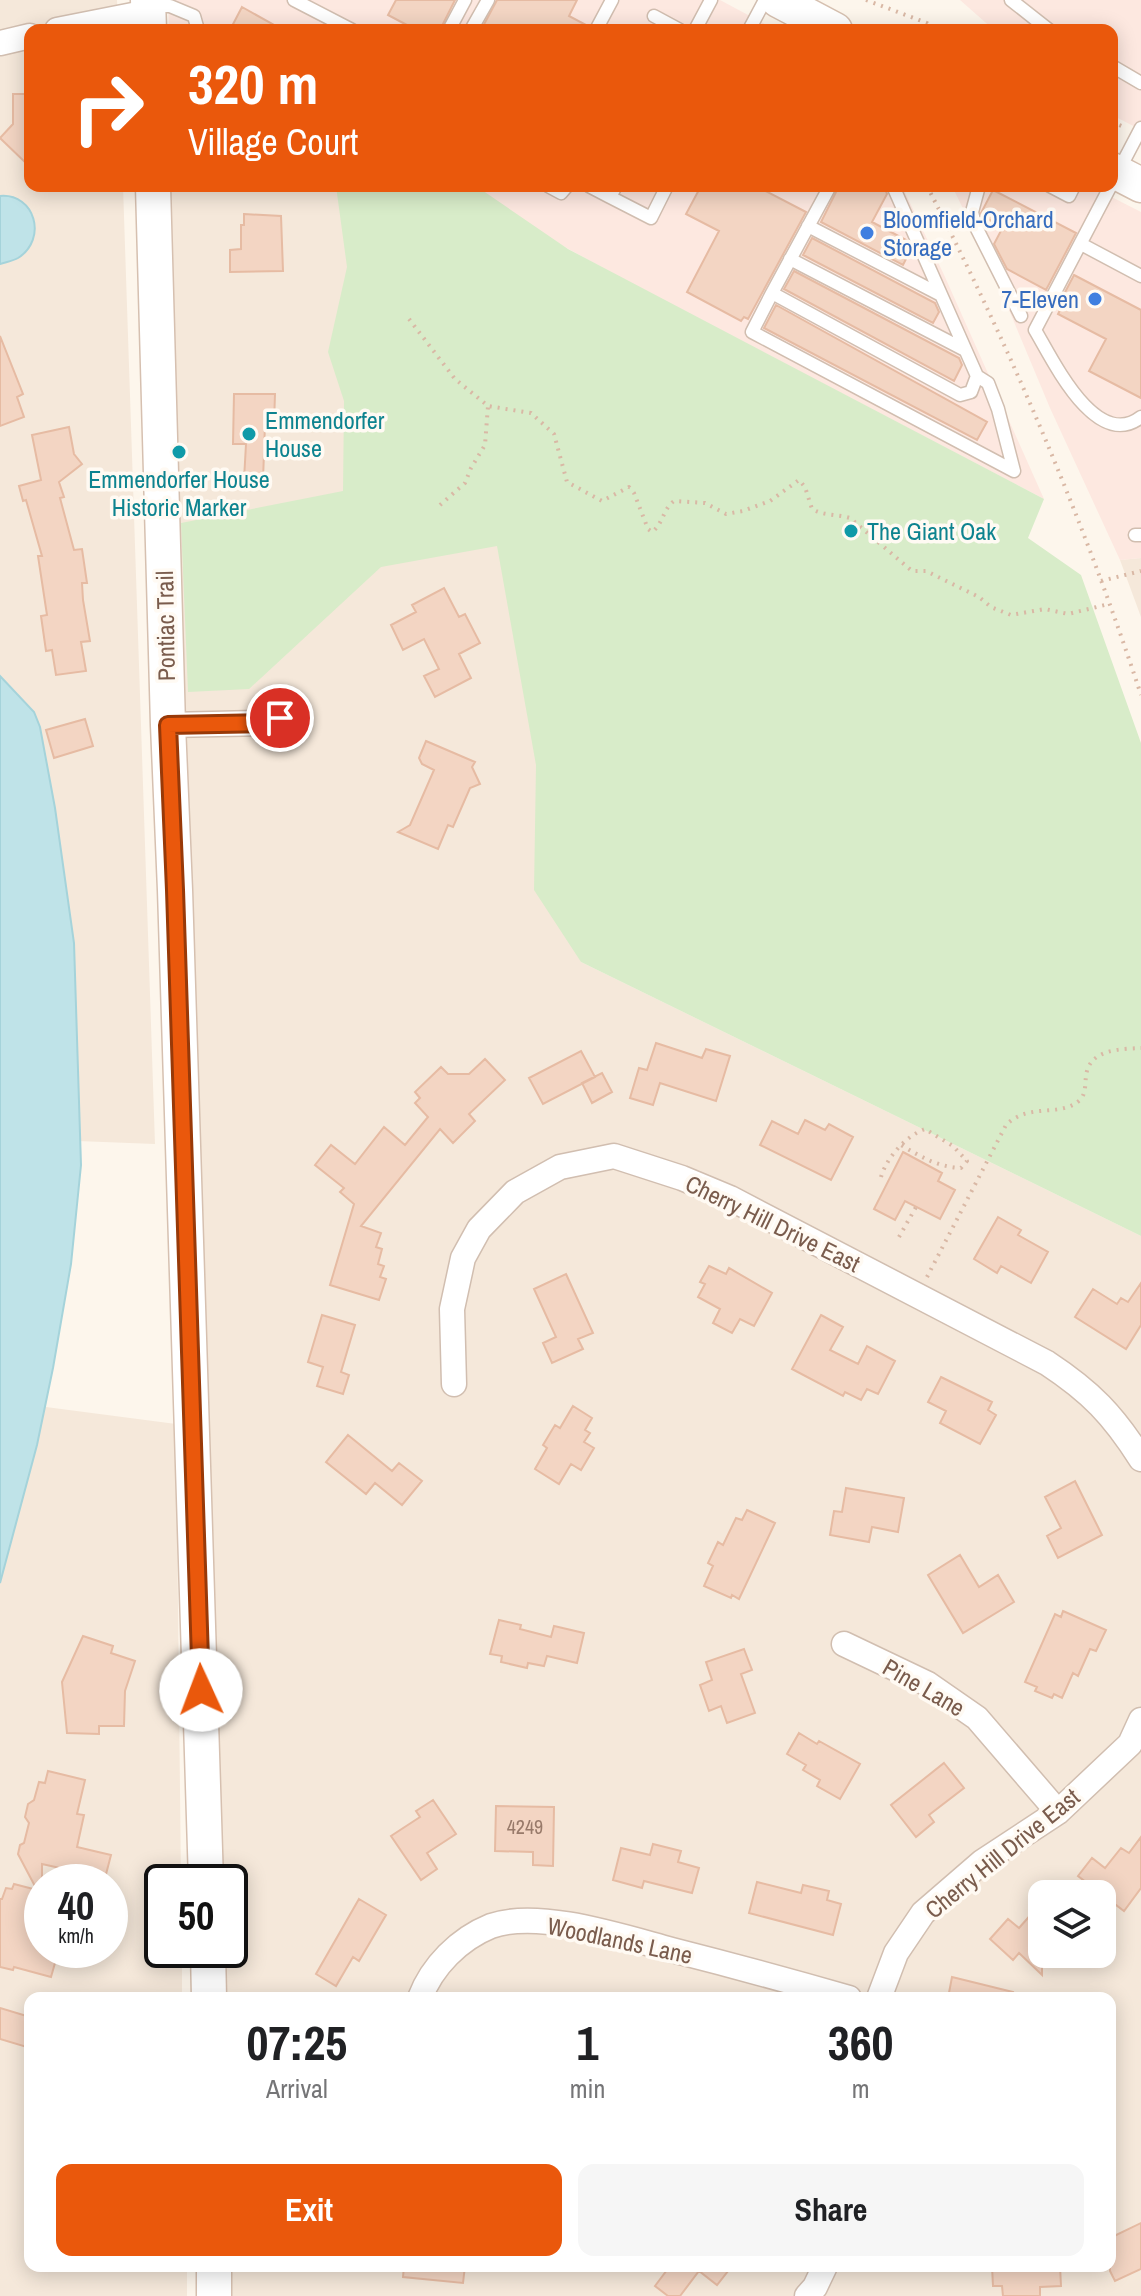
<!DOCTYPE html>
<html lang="en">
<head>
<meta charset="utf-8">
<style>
	:root { --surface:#fff; --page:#f6f6f6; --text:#202124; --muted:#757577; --accent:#ea580c }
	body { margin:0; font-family:"Archivo Narrow",sans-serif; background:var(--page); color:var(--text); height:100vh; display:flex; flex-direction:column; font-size:30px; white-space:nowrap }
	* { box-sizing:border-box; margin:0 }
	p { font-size:26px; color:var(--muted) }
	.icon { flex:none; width:44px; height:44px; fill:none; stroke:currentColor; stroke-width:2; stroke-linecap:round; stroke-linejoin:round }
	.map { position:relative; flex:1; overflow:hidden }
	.details { position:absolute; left:24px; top:1992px; width:1092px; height:280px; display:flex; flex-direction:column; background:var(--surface); border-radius:16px; box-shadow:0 4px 20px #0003 }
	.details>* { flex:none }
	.hud { position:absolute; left:24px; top:24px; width:1094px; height:168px; border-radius:16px; box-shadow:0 4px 20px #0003; background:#ea580c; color:#fff; overflow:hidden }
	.buttons { position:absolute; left:1028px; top:1880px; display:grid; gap:16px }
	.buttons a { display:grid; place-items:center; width:88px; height:88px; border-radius:16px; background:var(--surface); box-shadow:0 4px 20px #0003; font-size:40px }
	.speed { position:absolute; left:24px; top:1864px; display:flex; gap:16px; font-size:40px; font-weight:700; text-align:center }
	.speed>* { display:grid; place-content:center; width:104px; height:104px; border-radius:50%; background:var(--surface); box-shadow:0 4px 20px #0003; line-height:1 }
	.speed small { font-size:20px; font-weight:400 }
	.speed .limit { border:4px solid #111; border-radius:12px; background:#fff; color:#111 }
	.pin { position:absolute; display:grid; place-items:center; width:68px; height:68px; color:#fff; margin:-34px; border:4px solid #fff; border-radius:50%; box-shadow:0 2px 8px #0007 }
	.me { position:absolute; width:88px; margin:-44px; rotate:358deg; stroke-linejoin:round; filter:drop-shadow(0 0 6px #0008) }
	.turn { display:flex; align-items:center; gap:28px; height:168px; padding:0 32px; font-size:36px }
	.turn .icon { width:104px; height:104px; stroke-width:2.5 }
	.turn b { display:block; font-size:56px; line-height:68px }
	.eta { display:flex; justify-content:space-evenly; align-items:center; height:136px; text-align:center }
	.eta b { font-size:48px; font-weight:700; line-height:56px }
	.button { display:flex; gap:16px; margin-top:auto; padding:16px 32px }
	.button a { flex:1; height:92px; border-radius:16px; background:var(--accent); color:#fff; font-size:32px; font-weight:700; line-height:92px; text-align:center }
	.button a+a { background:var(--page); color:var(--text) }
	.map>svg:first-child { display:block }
	.residential { fill:#f5e8da; fill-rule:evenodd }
	.commercial { fill:#fde8e0 }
	.green { fill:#d8ecc9 }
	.water { fill:#bfe3e8; stroke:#a5d3da; stroke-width:2 }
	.building { fill:#f3d5c3; stroke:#e6bba3; stroke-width:2 }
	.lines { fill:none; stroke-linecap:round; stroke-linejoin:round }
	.lane-casing { stroke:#d1beb0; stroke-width:15 }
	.street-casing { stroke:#d1beb0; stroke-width:27 }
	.secondary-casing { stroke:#d6c0b0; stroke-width:37 }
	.path { stroke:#d9b8a5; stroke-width:4; stroke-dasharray:2 6; stroke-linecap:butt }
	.lane { stroke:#fff; stroke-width:12 }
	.street { stroke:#fff; stroke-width:24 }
	.secondary { stroke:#fff; stroke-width:34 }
	.route-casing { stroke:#983908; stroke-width:20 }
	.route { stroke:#ea580c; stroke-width:14 }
	.shop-dot { fill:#3f7fe0; stroke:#fffaf3; stroke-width:3 }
	.culture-dot { fill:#0f9aa8; stroke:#fffaf3; stroke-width:3 }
	.labels { text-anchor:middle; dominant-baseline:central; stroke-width:7; stroke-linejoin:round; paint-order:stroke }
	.number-label { font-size:20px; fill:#987a6a }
	.shop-label { font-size:24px; fill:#366cbe; stroke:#fffaf3; text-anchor:start }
	.culture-label { font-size:24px; fill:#0d838f; stroke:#fffaf3; text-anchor:start }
	.street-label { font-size:24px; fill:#7a5c4d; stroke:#fffaf3 }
</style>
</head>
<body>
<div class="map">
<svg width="1141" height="2296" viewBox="0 0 1141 2296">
	<rect width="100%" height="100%" fill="#fdf6ec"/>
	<path class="residential" d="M0 0H117L118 30H30V186H123L155 1144 0 1138Z
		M171 186H453L581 962 1141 1236V2296H217L216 2266H1110V1998H209L208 1950H230V1882H206L169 761ZM1042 1894H1102V1954H1042Z
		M1141 558V617L1120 560Z
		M0 1401 176 1424 181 1882H162V1950H182V1998H30V2266H187V2296H0ZM42 1882H110V1950H42Z"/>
	<path class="commercial" d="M168 0H720L776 30H169Z
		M960 0H1141V130L1112 115V30H994Z
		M453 186H902L945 277 1044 499 629 282Z
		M952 186H1090L1141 212V558L1120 560 1050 408 988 260Z"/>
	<path class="green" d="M336 186H476L568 249 1044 499 1028 538 1081 575 1141 743V1236L581 962 534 890 536 765 497 546 381 567 249 689 188 692 181 523 343 491 344 401 328 352 347 267Z"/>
	<path class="water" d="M0 196C35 193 48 239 18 258 13 261 6 262 0 264Z
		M0 676 34 712 40 727 55 808 74 943 81 1165 71 1264 53 1368 37 1445 0 1583Z"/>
	<path class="building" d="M396 0H455L440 30H404L407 25 388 15Z
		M497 0H577L569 16 588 26 587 30H481Z
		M242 7 283 30H230Z
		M13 94H30V167L0 138 13 124Z
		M701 186H756L806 212 748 319 744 317 741 321 687 292 719 231 686 214Z
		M839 186H884L887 194 872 222 908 241 911 249 903 265 821 222Z
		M993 190 1076 233 1046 290 1007 269 994 244 1003 227 982 216 981 213Z
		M244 214 281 216 283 271 230 272V250L241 249V225H244Z
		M812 238 935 303 939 312 933 323 803 255Z
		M794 271 959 358 962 365 954 381 784 289Z
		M1074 275 1141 310V398L1089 371 1106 339 1058 314 1065 300 1062 298Z
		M776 305 987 422 977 440 764 328Z
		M0 336 23 394 17 397 24 417 0 426Z
		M234 394H275L274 424H265L263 480H244L246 444H233Z
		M69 427 74 454 82 464 59 482 64 497 60 498 74 550 82 549 87 583H82L83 600 90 641 81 642 86 671 56 675 52 650 46 651 41 616 47 615 38 556H42L26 500 23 501 19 486 41 480 32 435Z
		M444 588 459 617 465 614 480 643 459 654 471 678 435 697 424 676 439 669 424 639 403 650 391 625 416 612 412 605Z
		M85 719 93 746 54 758 46 730Z
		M426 741 475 762 472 767 480 784 470 788 453 827 448 825 438 849 398 832 410 825 434 770 422 764 419 758Z
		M656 1043 702 1058 706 1049 730 1056 716 1101 660 1083 653 1105 630 1098 639 1068 647 1070Z
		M581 1051 595 1077 543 1104 529 1078Z
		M485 1059 505 1080 469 1114 475 1121 453 1143 440 1129 361 1226 381 1233 376 1247 382 1249 378 1264 384 1266 380 1277 386 1279 379 1300 330 1285 354 1204 340 1192 344 1188 315 1165 331 1145 355 1164 384 1127 405 1145 428 1117 415 1103 420 1098 415 1092 441 1067 448 1074H469Z
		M602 1073 612 1092 592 1103 582 1083Z
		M805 1120 825 1130 829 1124 853 1137 831 1180 760 1145 772 1121 798 1134Z
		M903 1152 942 1173 938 1181 955 1190 940 1219 905 1201 895 1220 874 1209Z
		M998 1217 1021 1230 1018 1235 1048 1252 1031 1283 1001 1266 997 1273 974 1259Z
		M709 1266 726 1274 729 1268 772 1293 754 1326 740 1319 732 1333 713 1323 720 1309 698 1297 705 1284 700 1282Z
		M566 1274 593 1333 578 1339 583 1349 552 1363 543 1343 556 1337 534 1289Z
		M1141 1283V1325L1126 1349 1075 1317 1093 1289 1117 1304 1121 1298 1128 1302Z
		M322 1315 355 1325 341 1372 349 1375 343 1394 317 1386 323 1367 308 1362Z
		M821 1315 843 1327 830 1350 858 1364 867 1346 895 1361 878 1394 867 1389 861 1400 845 1392 843 1396 792 1369Z
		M941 1377 992 1402 988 1410 996 1415 980 1444 940 1423 946 1411 928 1402Z
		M573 1406 592 1418 585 1430 590 1433 584 1442 594 1448 581 1470 571 1464 559 1484 535 1469 547 1448 543 1445 555 1425 560 1428Z
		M348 1435 392 1471 399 1463 422 1481 402 1505 375 1483 366 1494 326 1462Z
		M1075 1481 1102 1535 1058 1558 1047 1536 1061 1528 1045 1497Z
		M846 1488 904 1498 898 1532 872 1527 869 1542 830 1535 834 1511 842 1512Z
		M747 1510 775 1523 739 1599 732 1595 731 1598 704 1586 713 1566 708 1563 718 1542 723 1545 736 1518 742 1520Z
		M960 1555 979 1587 998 1575 1014 1602 963 1633 928 1575Z
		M1063 1611 1106 1630 1096 1651 1090 1649 1078 1676 1073 1673 1062 1698 1054 1694 1052 1698 1035 1691 1037 1687 1025 1682 1055 1614 1061 1617Z
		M499 1620 521 1625 520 1629 551 1637 554 1626 584 1633 577 1663 547 1656 544 1666 528 1663 527 1668 501 1662 502 1656 490 1654Z
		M83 1636 113 1646 111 1653 135 1661 125 1691 124 1726H99V1734L67 1733 62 1682Z
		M744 1649 752 1670 741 1674 755 1713 727 1723 721 1706 709 1711 700 1685 712 1680 706 1662Z
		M799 1733 817 1744 819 1741 860 1764 840 1799 817 1786 820 1780 803 1770 806 1765 787 1754Z
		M944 1763 964 1788 929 1815 934 1822 916 1837 891 1805Z
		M48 1771 85 1780 77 1814 84 1815 77 1847 111 1855 105 1878 42 1864V1952L57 1956 51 1977 14 1967 13 1970 0 1967V1899H2L6 1888 12 1889 14 1884 37 1890 18 1854 20 1845 24 1843 29 1823 25 1817 28 1804 34 1800 39 1782 45 1783Z
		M433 1800 456 1834 427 1853 437 1869 421 1880 391 1836 420 1817 416 1811Z
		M496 1806 554 1807 553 1866 533 1865V1852L495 1851Z
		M1141 1837V1888L1124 1911 1078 1876 1092 1858 1105 1868 1121 1848 1129 1853Z
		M653 1844 681 1851 678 1862 699 1868 692 1893 644 1881 642 1888 613 1880 621 1848 650 1855Z
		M757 1882 801 1893 803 1885 829 1891 827 1900 841 1904 833 1935 749 1913Z
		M359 1899 386 1915 359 1961 353 1957 336 1986 316 1974Z
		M1042 1902V1975L1019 1953 1013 1960 990 1939 1008 1919 1019 1928Z
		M952 1977 1013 1992 1012 1998H948Z
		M0 2008 30 2017V2048L0 2039Z
		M1141 2223V2269L1115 2281 1110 2271V2238Z
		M404 2266H465L463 2283 403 2277Z
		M670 2266H732L717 2285 699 2271 680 2296H668L655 2286Z
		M992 2266H1060L1061 2286 1040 2287V2296H1003L1002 2286H993Z"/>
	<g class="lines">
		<defs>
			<path id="lane" d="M294 0 352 30
				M1011 0 1049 30
				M151 6H170L194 16 198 30
				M654 16 680 30
				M449 30 465 0
				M471 30 488 0
				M596 30 612 0
				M695 30 711 0
				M749 30 765 0
				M1112 66 1141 83
				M1141 128 1035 330C1053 360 1096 452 1141 417
				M548 186 561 193 567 186
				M589 186 610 197 616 186
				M830 186 772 293 960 395 971 392 977 376 893 186
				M979 186 972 212 975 225 1021 316
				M1050 186 1069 196 1074 186
				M610 197 651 218 667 186
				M808 226 941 295
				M1081 244 1141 276
				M790 259 965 350
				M772 293 752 332 1014 471 998 409 988 383 977 376
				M1135 535H1141"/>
			<path id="street" d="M57 30 148 12
				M0 43 30 36
				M168 725 262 723 280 718
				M454 1384 452 1309 463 1258 479 1229 515 1192 560 1167 614 1156 682 1178 730 1198 1047 1363C1091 1392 1113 1415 1141 1459
				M844 1644 928 1684 977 1718 1058 1812
				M420 1998C432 1966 459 1939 491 1926 539 1909 623 1937 672 1950 731 1965 790 1981 849 1998
				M879 1998 896 1953 923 1913 982 1862 1058 1812 1130 1744 1141 1720
				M807 2296 815 2287 825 2266"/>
			<path id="secondary" d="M148 0 149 30
				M778 0 835 30
				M1112 170 1141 185
				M153 186 168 725 175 890 206 1882
				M208 1950 209 1998
				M214 2266V2296"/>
		</defs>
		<use href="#lane" class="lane-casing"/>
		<use href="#street" class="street-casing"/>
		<use href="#secondary" class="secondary-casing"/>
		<path class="path" d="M866 0 927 23 936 30
			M1112 122 1124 127
			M927 186C1011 349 1084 521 1141 695
			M939 228 946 224
			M409 319 455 379 488 406 531 413 554 434 567 482 602 501 629 487 634 493 648 529 652 532C663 524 663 509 674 501L705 503 726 514 743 511 770 501 799 480 805 487 812 509C824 516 837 514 850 518L912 571H926L979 597 991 607 1011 615 1045 609 1068 614 1109 604
			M440 505 465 483 471 468 485 445 488 406
			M1101 581 1141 571
			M881 1177C887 1157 906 1136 925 1129L953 1146 967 1161 961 1168C938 1167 921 1157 901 1145
			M899 1237 916 1207
			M927 1277 1006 1125C1029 1102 1060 1118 1080 1100 1086 1094 1085 1084 1086 1076 1089 1049 1120 1049 1141 1048"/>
		<use href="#lane" class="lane"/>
		<use href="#street" class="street"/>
		<use href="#secondary" class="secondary"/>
	</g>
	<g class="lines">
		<defs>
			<path id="route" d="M201 1690 175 890 168 725 262 723 280 718"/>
		</defs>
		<use href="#route" class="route-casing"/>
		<use href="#route" class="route"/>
	</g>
	<g class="shop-dot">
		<circle cx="867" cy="233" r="8"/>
		<circle cx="1095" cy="299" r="8"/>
	</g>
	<g class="culture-dot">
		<circle cx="249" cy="434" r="8"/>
		<circle cx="179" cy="452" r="8"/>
		<circle cx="851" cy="531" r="8"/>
	</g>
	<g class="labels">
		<g class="number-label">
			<text x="525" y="1826">4249</text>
		</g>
		<g class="shop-label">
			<text x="883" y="219">Bloomfield-Orchard<tspan x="883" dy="28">Storage</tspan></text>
			<text x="1079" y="299" text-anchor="end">7-Eleven</text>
		</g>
		<g class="culture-label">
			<text x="265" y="420">Emmendorfer<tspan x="265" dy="28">House</tspan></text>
			<text x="179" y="479" text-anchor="middle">Emmendorfer House<tspan x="179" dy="28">Historic Marker</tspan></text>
			<text x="867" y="531">The Giant Oak</text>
		</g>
		<g class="street-label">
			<text transform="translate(165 626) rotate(-91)">Pontiac Trail</text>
			<text transform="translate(773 1223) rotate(26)">Cherry Hill Drive East</text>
			<text transform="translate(924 1687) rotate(30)">Pine Lane</text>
			<text transform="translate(1002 1853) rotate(-39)">Cherry Hill Drive East</text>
			<text transform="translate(620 1940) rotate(12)">Woodlands Lane</text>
		</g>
	</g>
</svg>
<div class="buttons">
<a><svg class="icon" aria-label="layers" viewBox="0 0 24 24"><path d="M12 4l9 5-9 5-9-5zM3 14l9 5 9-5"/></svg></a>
</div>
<div class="speed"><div>40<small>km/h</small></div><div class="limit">50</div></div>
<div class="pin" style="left:280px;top:718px;background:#d93025"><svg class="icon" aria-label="arrive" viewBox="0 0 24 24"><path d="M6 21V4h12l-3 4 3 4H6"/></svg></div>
<svg class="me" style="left:201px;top:1690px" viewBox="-20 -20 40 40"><circle r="19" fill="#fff"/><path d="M0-13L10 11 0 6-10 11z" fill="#ea580c"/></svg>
<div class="hud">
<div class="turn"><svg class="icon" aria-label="right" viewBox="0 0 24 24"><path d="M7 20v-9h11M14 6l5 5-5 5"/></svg><div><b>320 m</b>Village Court</div></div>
</div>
<section class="details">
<div class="eta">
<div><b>07:25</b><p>Arrival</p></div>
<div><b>1</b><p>min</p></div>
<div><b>360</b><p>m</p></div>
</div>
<div class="button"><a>Exit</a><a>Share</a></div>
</section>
</div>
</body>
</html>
